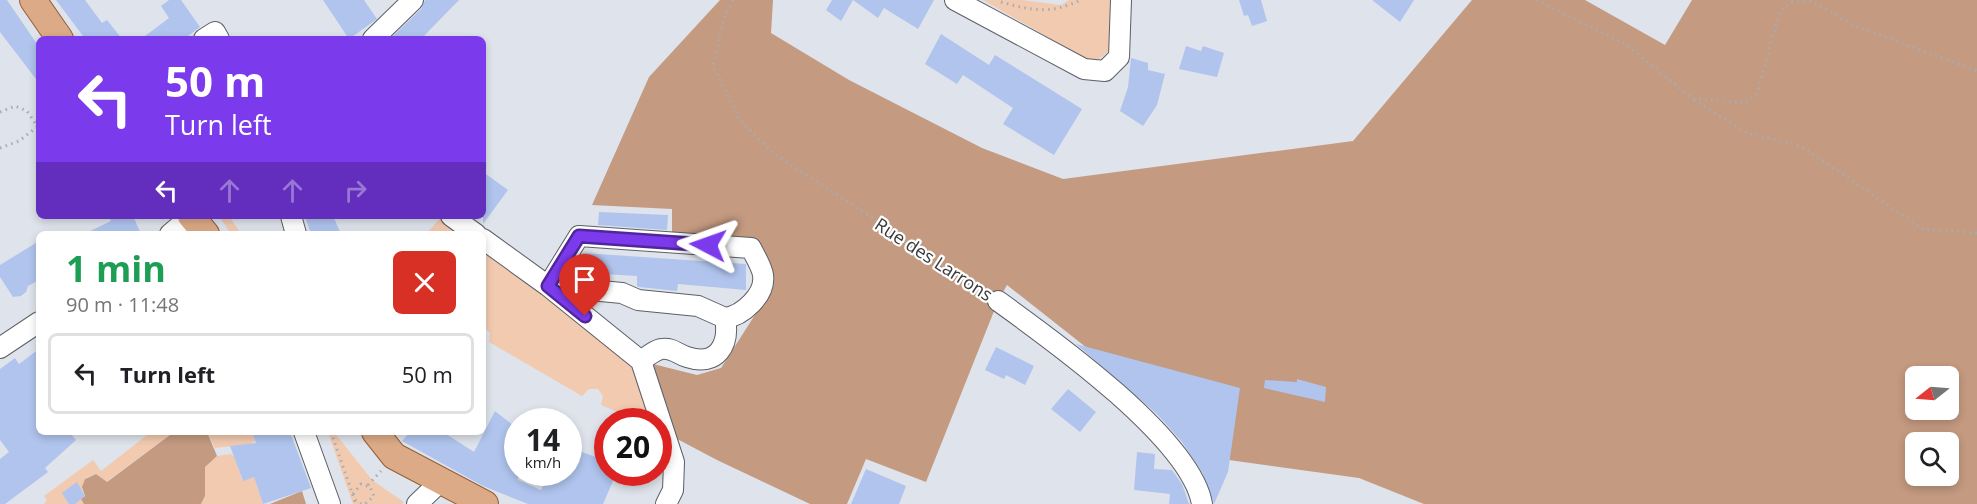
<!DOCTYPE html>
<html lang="en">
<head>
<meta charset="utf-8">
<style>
	:root { --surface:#fff; --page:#f6f6f6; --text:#202124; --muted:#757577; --line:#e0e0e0 }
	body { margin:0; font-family:"Open Sans",sans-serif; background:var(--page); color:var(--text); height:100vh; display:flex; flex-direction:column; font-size:22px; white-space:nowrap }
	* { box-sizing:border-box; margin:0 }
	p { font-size:20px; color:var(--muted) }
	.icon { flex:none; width:33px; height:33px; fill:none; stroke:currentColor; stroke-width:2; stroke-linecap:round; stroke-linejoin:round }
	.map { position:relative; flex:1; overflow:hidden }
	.panel { position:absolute; left:36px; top:231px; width:450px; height:204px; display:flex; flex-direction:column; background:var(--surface); border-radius:9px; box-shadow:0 3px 9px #0003 }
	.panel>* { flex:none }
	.banner { position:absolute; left:36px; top:36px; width:450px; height:183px; border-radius:9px; box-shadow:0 3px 9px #0003; background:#7c3aed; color:#fff; overflow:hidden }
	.needle { width:39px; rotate:253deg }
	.fabs { position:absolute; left:1905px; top:366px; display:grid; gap:12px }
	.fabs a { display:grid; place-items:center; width:54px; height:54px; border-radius:9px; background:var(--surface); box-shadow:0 3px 9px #0003; font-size:30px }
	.speed { position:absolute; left:504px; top:408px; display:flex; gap:12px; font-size:30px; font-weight:700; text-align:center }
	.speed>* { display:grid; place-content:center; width:78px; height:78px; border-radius:50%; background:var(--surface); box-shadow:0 3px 9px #0003; line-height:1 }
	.speed small { font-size:15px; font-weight:400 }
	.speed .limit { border:9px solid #d22; background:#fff; color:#111 }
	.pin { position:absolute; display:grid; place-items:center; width:51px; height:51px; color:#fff; margin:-62px -26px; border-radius:50% 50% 50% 0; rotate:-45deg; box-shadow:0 0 6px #0007 }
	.pin .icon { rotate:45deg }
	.me { position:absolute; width:66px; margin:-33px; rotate:274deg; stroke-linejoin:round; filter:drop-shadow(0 0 4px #0008) }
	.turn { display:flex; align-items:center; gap:21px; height:126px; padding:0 30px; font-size:27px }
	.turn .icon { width:78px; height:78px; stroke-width:2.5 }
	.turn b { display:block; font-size:42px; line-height:51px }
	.lanes { display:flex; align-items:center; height:57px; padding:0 30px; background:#0003; justify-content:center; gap:30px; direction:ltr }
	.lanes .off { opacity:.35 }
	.round { display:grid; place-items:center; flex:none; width:63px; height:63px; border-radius:9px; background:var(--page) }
	.summary { display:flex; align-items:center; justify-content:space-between; height:102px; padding:0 30px }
	h1 { font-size:36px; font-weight:700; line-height:45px; color:#1e9e55 }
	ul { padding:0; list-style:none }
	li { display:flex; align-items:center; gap:18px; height:81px; margin:0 12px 9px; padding:0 18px; border:3px solid var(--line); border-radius:9px }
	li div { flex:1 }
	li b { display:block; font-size:22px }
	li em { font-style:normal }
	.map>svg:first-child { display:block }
	.green { fill:#f2cab0 }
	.forest { fill:#c49a80; fill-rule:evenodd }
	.building { fill:#b0c4ed }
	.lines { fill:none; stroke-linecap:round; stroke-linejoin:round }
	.minor-casing { stroke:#5c5f66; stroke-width:22 }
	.major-casing { stroke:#935f38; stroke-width:28 }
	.path { stroke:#a8acb2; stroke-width:3; stroke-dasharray:1.5 4.5; stroke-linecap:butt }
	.minor { stroke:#fff; stroke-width:20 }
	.major { stroke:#dcaa86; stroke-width:26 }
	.route-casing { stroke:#51269a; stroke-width:15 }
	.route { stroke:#7c3aed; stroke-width:10 }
	.labels { text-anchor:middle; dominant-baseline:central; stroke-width:4.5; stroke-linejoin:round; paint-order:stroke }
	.street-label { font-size:18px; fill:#393b3e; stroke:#fff }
</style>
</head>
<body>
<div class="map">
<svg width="1977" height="504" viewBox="0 0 1977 504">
	<rect width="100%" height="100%" fill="#dfe3eb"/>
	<path class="green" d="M983 0H1022L1061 5 1069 0H1110L1109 51 1099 59 1088 60Z
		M219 216H229L241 234H231Z
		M442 216 476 234H426Z
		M483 239 641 361 658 422 640 421 601 405 603 396 598 389H589L582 396 489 342 490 333 483 326Z
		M151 432H174L106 482 96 474 85 478 82 491 85 496 81 499 84 504H44L47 500 44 496 93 460 101 471Z
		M207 432H253L255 441 250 444 215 448Z
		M328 432H334L372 480 404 502 402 504H353Z
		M231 454 234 456 242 480 254 477 263 504H201L205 496 204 467 217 456Z"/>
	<path class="forest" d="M720 0H773L771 33 849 80 982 148 1063 179 1353 141 1472 0H1585L1665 45 1692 0H1977V504H1424L1359 478 1229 460 1007 285 998 301 926 482 866 459 847 504H810L717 460 664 432 641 361 697 375 721 368 767 296 772 276 758 242 672 233V209L592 205 649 77ZM1916 376H1948V410H1916ZM1916 442H1948V476H1916Z
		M174 432H207L217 456 205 467V496L201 504H84L81 499 85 496 82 487 85 479 96 474 107 482Z
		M302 491 306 504H270Z"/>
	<path class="building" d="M0 0H7L39 47V83L0 32Z
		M56 0H85L102 23 107 20 122 39H78L83 36Z
		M169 0H181L200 27 184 39H141L169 18 161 6Z
		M323 0H364L377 19 349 39Z
		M425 0H459L421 39H390L421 9Z
		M832 0H934L918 29 884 8 878 18 853 0 841 21 826 10Z
		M1239 0H1261L1267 21 1252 26 1248 15 1244 16Z
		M1372 0H1414L1400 22Z
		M941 34 989 65 995 55 1082 109 1054 155 1003 124 1013 108 963 75 957 84 925 64Z
		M1186 46 1201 51 1203 46 1224 53 1217 77 1179 69Z
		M1131 58 1148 63V70L1165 74 1157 105 1143 126 1120 111 1128 87Z
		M483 172 508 190 483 224Z
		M599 212 668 215 667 230 598 225Z
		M108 216H133L141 234H84L111 221Z
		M305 216H333L341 234H311Z
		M39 241V280L28 286 26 292 21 296 13 297 0 277V265Z
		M583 253 746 264V290L678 284 677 291 639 287 637 286V276L571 272Z
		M1076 344 1240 388 1228 472 1214 504 1203 474 1182 442 1157 414Z
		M996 347 1034 366 1025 385 1006 375 1004 379 985 370Z
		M39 349V432H69L76 440 45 468 48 472 5 504H0V459L9 452 0 440V369L15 358 19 364Z
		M1297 379 1326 387 1325 402 1264 388 1265 380 1297 382Z
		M1068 389 1096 412 1080 432 1051 409Z
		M495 411 518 429V480L541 490 546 478 557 483 562 472H568V458L573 449 608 461V472H617L603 504H528L483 486 402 441 410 432H443L474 452Z
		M252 432H290L311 488 263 504 254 477 243 481 230 446 256 443Z
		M1137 452 1155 454 1154 469 1172 470 1182 484 1189 504H1169L1170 494 1134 490Z
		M866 469 906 486 899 504H851Z
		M77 482 85 496 75 504H69L62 493Z"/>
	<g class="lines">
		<defs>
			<path id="minor" d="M955 0 1084 69 1105 71 1119 57 1121 0
				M204 39 215 32 219 39
				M373 39 413 0
				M291 216 296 234
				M451 216 476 234
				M170 234 191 216
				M483 239 548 286 641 361 674 462 673 490 666 504
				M998 301C1051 339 1191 439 1202 504
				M0 348 39 322
				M641 361C647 357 653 351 661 349 672 347 677 354 687 357 717 367 730 345 725 318L698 306 638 300 622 293 548 286 579 236 751 248C755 256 762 267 763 275 766 295 742 316 725 318
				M304 432 330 504
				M417 504 440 482"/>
			<path id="major" d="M33 0 60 39
				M191 216 206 234
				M375 432 394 456 485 504"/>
		</defs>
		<use href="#minor" class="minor-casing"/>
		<use href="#major" class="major-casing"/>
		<path class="path" d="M733 0 725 15 713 66 740 120 773 153 984 291
			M1537 0 1624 43 1693 99 1747 103 1757 93 1780 11 1791 2 1811 1 1853 25 1977 71
			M1001 2C1032 11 1051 14 1081 0
			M1694 100 1747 133 1801 146 1923 229 1977 233
			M0 112 15 106 27 111 38 127
			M0 148 19 141 37 127
			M331 432 356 504
			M368 485 381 471
			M353 494 361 484 370 487 374 496 365 504
			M355 500 361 504"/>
		<use href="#minor" class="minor"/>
		<use href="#major" class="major"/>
	</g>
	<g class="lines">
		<defs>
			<path id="route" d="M585 316 548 286 579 236 708 245"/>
		</defs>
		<use href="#route" class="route-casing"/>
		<use href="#route" class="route"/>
	</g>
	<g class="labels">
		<g class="street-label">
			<text transform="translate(934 259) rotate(33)">Rue des Larrons</text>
		</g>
	</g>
</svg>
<div class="fabs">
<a><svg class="needle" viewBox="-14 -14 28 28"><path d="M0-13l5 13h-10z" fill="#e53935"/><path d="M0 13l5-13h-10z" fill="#757577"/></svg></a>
<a><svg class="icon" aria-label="search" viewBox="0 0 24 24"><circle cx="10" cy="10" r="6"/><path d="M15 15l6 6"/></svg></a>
</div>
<div class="speed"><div>14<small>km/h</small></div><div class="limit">20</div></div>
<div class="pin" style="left:585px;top:316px;background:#d93025"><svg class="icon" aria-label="arrive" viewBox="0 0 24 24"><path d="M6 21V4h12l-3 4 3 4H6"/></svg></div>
<svg class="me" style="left:708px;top:245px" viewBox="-20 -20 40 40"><path d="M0-17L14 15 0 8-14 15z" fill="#7c3aed" stroke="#fff" stroke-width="4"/></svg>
<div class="banner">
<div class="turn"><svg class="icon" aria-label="left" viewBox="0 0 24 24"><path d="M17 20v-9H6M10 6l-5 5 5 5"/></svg><div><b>50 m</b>Turn left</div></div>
<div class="lanes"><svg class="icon" aria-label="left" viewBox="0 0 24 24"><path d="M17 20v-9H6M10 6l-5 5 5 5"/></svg><svg class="icon off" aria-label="ahead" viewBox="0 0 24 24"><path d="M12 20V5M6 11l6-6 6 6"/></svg><svg class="icon off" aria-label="ahead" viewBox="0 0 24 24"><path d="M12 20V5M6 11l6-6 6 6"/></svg><svg class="icon off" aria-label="right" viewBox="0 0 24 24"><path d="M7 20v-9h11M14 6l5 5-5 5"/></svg></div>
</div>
<section class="panel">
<div class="summary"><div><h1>1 min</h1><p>90 m · 11:48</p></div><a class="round" style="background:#d93025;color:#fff"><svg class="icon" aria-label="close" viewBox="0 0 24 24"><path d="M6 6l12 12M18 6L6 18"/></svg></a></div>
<ul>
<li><svg class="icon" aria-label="left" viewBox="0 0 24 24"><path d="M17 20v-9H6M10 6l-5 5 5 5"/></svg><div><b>Turn left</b></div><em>50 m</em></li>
</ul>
</section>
</div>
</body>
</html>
